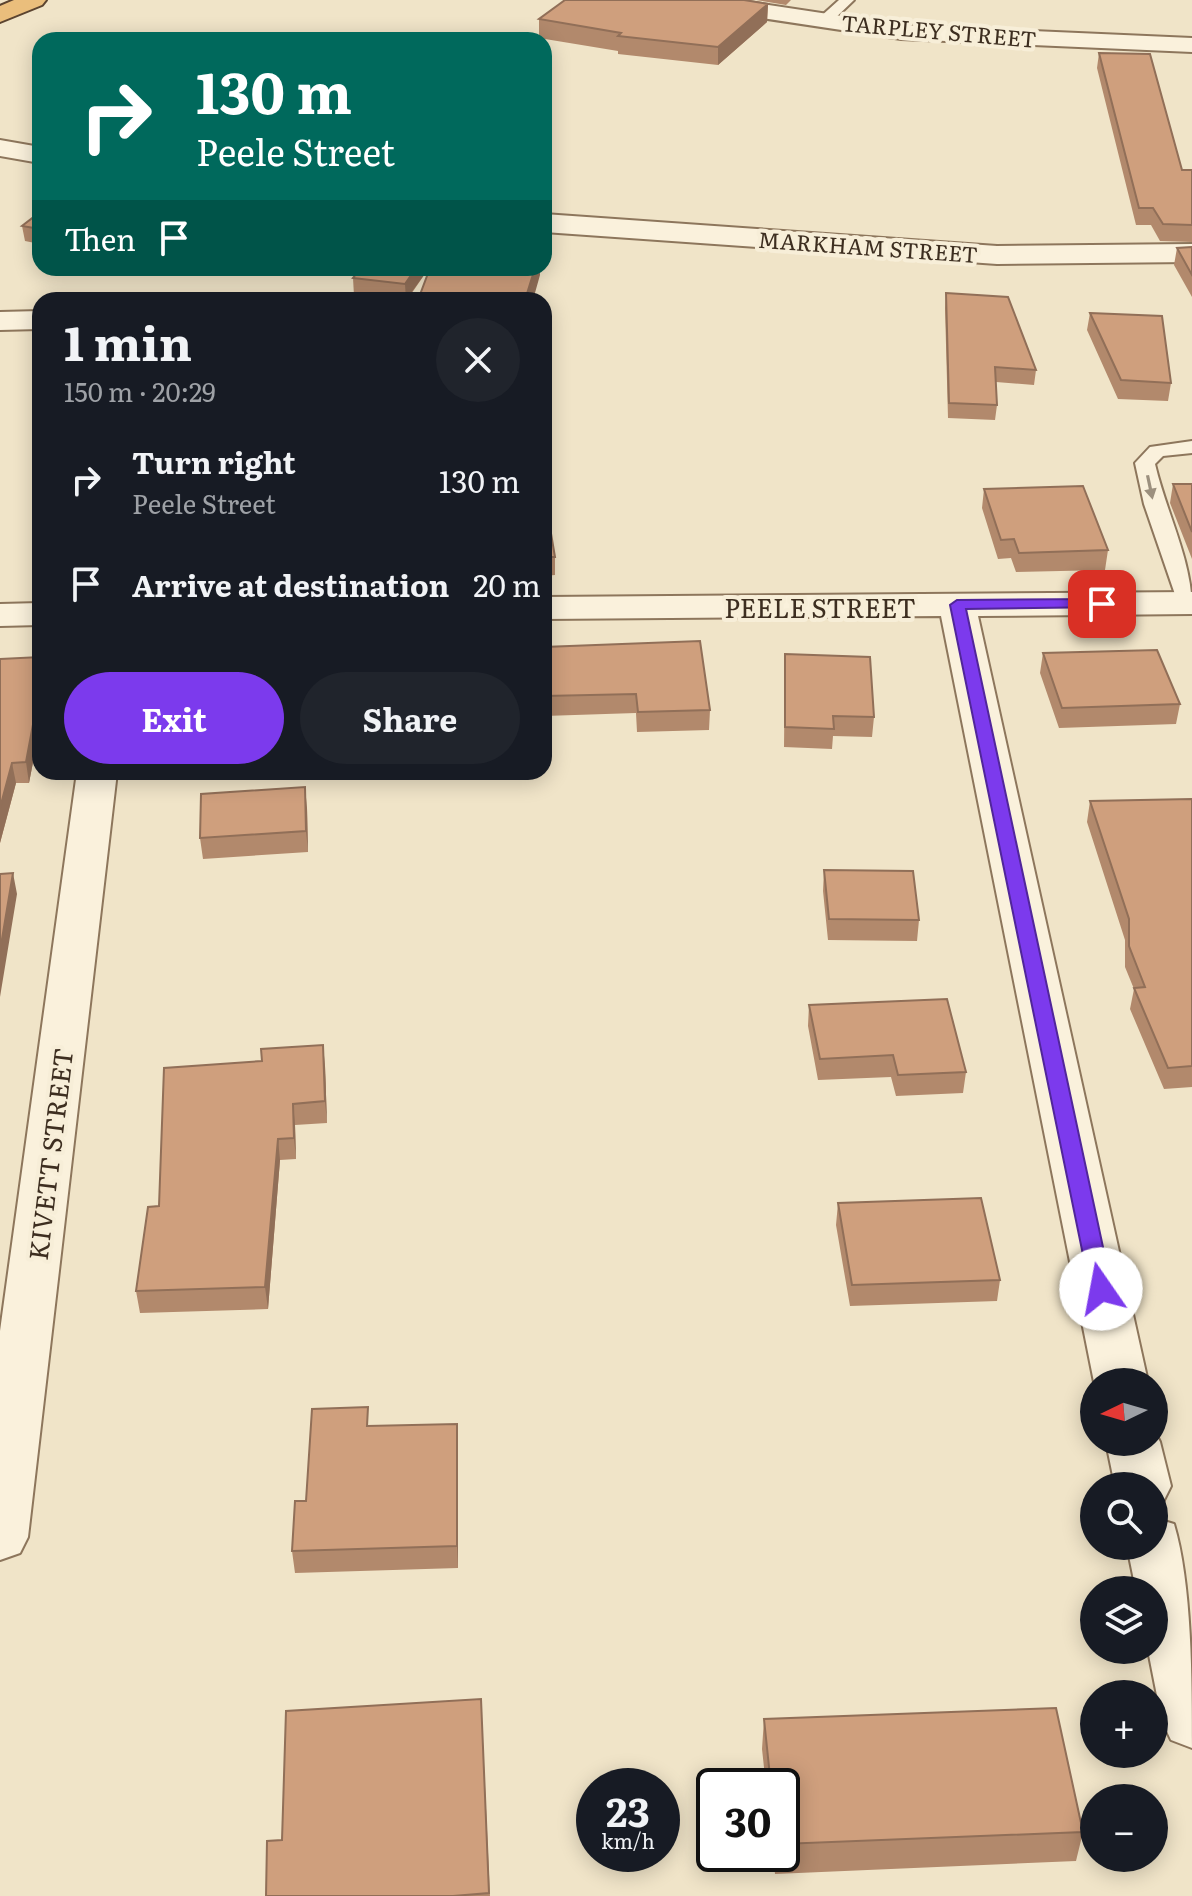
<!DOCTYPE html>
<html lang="en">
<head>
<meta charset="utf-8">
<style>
	:root { --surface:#171b24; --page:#20242c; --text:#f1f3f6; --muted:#9ea1a6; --accent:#7c3aed }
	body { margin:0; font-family:Literata,serif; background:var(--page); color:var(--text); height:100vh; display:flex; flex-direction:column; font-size:30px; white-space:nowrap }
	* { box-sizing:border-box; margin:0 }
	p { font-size:26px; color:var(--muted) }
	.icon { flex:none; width:44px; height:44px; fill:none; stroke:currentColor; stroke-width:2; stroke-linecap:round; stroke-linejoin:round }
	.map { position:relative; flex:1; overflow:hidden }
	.side { position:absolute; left:32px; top:292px; width:520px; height:488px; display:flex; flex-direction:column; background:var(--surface); border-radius:24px; box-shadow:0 4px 20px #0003 }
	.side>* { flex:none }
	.top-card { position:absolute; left:32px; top:32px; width:520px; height:244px; border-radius:24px; box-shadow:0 4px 20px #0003; background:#00695c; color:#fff; overflow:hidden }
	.needle { width:52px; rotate:265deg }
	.buttons { position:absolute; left:1080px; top:1368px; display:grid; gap:16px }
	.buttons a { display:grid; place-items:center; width:88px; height:88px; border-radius:50%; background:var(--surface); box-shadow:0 4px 20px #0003; font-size:40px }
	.speed { position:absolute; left:576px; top:1768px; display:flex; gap:16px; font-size:40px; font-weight:700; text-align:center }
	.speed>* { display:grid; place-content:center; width:104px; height:104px; border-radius:50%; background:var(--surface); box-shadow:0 4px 20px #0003; line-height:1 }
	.speed small { font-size:20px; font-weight:400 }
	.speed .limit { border:4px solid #111; border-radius:12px; background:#fff; color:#111 }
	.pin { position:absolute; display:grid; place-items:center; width:68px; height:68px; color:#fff; margin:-34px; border-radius:16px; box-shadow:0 4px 12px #0006 }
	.me { position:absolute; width:88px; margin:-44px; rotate:348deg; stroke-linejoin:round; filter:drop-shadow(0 0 6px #0008) }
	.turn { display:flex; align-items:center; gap:28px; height:168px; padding:0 32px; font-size:36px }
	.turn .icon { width:104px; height:104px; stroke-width:2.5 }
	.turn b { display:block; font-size:56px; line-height:68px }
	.then { display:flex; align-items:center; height:76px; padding:0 32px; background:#0003; gap:16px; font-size:30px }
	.round { display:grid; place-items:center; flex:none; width:84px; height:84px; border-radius:42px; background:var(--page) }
	.overview { display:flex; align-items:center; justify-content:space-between; height:136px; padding:0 32px }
	h1 { font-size:48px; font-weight:700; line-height:60px }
	.cta { display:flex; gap:16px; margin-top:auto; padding:16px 32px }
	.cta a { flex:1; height:92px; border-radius:48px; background:var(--accent); color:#fff; font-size:32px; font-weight:700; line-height:92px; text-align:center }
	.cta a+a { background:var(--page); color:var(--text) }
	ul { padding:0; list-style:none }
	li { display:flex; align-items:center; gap:24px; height:104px; padding:0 32px }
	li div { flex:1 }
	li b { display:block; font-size:30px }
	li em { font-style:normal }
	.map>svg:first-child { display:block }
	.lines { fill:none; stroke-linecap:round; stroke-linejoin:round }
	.service-casing { stroke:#8d765c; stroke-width:4 }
	.minor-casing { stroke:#8d765c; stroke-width:4 }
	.trunk-casing { stroke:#5b4430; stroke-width:4 }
	.service { fill:#faf1dc; fill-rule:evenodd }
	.minor { fill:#faf1dc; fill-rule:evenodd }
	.trunk { fill:#eabe7c; fill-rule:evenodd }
	.wall { fill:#b2896c }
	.shaded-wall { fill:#916f58 }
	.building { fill:#cf9f7d; stroke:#916f58; stroke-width:2 }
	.oneway { fill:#9c907e }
	.route { fill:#7c3aed; stroke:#51269a; stroke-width:2 }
	.labels { text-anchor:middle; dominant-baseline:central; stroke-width:8; stroke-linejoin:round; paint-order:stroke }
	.far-street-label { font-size:22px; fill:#3d2e20; stroke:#f7eed8 }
	.street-label { font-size:26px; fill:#3d2e20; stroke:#f7eed8 }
</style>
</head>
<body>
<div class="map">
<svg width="1192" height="1896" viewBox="0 0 1192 1896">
	<rect width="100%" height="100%" fill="#f0e4c8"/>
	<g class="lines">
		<defs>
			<path id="service" d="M839 0H854L829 24H819V18Z
				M1192 441V453L1163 456 1155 464C1166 512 1192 560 1192 609L1189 610 1178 603 1144 504 1135 463 1150 447Z"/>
			<path id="minor" d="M676 0H736L901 25 1192 38V52L901 39 688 7 680 5Z
				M0 140 40 147V163L0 156Z
				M544 214 997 246 1192 244V262L997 264 544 232Z
				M40 311V329L0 330V312Z
				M1192 592V614L978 616 1148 1382H1094L941 616 544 619V597Z
				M40 603V625L0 626V604Z
				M77 772H117L28 1537 20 1553 0 1560V1331Z
				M1154 1430 1160 1442 1171 1486 1163 1502 1154 1505V1486H1115L1106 1442H1154Z
				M1154 1518 1174 1524C1192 1584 1192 1681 1192 1748L1171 1740 1162 1721 1148 1650H1154V1590H1136L1127 1546H1154Z"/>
			<path id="trunk" d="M14 0H46L42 5 0 22V6Z"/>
		</defs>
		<use href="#service" class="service-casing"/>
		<use href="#minor" class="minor-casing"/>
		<use href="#trunk" class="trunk-casing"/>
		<use href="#service" class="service"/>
		<use href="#minor" class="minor"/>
		<use href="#trunk" class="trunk"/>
	</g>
	<path class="wall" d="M756 0H791L786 5Z
		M768 4 767 22 718 65 618 54V51L539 38V19Z
		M1099 53 1182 170H1192V242L1160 241 1151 225H1136L1097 68Z
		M40 212V244L25 241 22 226Z
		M1192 247V297L1174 265 1177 248Z
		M156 268H206L195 276Z
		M361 268H429L407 300H391L354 296 353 278Z
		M946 293 1036 370 1034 385 996 382 997 405 995 420 948 418 945 308Z
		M1090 313 1171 383 1168 401 1118 399 1087 330Z
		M1173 484H1192V559L1170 503Z
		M984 489 1108 550 1105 570 1016 572 1011 558 998 559 982 508Z
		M544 492 555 557V575L544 576Z
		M544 647 710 710 709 730 637 732 636 713 544 716Z
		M1043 653 1180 704 1176 724 1059 728 1040 673Z
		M785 654 874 717 872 737 833 736 832 749 784 747Z
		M40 657V726L29 783H16L0 843V659Z
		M1192 799V1087L1164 1089 1130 1009 1134 989 1125 967V940L1087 822 1090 801Z
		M307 808 308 852 203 859 200 838Z
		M824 870 919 920 917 941 828 940 823 891Z
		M809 1005 966 1072 963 1093 896 1096 891 1077 818 1080 808 1026Z
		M325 1066 327 1123 295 1125 296 1159 280 1160 268 1309 140 1313 136 1291 159 1206Z
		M838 1203 1000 1280 997 1301 850 1306 836 1225Z
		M370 1426 458 1445V1568L295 1573 292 1551 306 1501Z
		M481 1699 490 1896H266L282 1840Z
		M764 1719 1083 1832 1076 1861 775 1874 773 1854H782V1786H766L762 1749Z"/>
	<path class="shaded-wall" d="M768 4 767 22 718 65V47Z
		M194 268H206L195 276Z
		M416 268H429L406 300 405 284Z
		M535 268H540V275L533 300H525Z
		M40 687V726L29 783 26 762Z
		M12 763 16 783 0 843V808Z
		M305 787 307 808 308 852 306 831Z
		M13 873 17 894 0 997V951Z
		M323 1045 325 1066 327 1123 325 1101Z
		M293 1104 295 1125 296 1159 294 1138Z
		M278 1139 280 1160 268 1309 265 1287Z
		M457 1424 458 1445V1568L457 1546Z"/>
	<path class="building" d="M565 0H744L768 4 718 47 618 36 621 33 539 19Z
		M1099 53 1150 54 1182 170H1192V225L1163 224 1153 208H1139Z
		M40 212V229L22 226Z
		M1192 247V275L1177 248Z
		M361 268H416L405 284 353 278Z
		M430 268H535L525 300H418Z
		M946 293 1008 297 1036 370 995 367 997 405 949 403Z
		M1090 313 1162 316 1171 383 1121 380Z
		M1173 484H1192V532Z
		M1083 486 1108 550 1019 553 1014 539 1001 540 984 489Z
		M544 492 555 557H544Z
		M700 641 710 710 638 712 636 694 544 696V647Z
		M1157 650 1180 704 1062 708 1043 653Z
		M785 654 870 657 874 717 833 716 834 729 785 727Z
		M40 657V687L26 762 12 763 0 808V659Z
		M305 787 306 831 200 838 201 794Z
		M1192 799V1066L1168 1068 1134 988 1145 987 1129 946V919L1090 801Z
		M824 870 913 871 919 920 829 919Z
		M13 873 0 951V874Z
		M947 999 966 1072 898 1075 893 1055 820 1059 809 1005Z
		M323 1045 325 1101 293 1104 294 1138 278 1139 265 1287 136 1291 148 1207 159 1206 164 1068 262 1061 261 1049Z
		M981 1198 1000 1280 852 1285 838 1203Z
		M368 1407 367 1426 457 1424V1546L292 1551 295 1501H306L312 1409Z
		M481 1699 489 1893 453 1896H266L267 1841 282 1840 286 1711Z
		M1056 1708 1083 1832 782 1844V1786H771L764 1719Z"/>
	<defs><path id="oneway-solid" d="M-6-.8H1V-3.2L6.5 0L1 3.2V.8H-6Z" transform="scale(2)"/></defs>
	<use class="oneway" href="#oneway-solid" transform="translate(1150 487) rotate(78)"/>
	<path class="route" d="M1102 599 1107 600V607L966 609 1112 1289 1108 1294H1094L1090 1289 950 605 957 600Z"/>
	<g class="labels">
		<g class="far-street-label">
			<text transform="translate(939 30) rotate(5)">TARPLEY STREET</text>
			<text transform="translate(868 246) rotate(4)">MARKHAM STREET</text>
		</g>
		<g class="street-label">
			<text x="820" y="606">PEELE STREET</text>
			<text transform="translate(49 1154) rotate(-83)">KIVETT STREET</text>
		</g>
	</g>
</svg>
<div class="buttons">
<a><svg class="needle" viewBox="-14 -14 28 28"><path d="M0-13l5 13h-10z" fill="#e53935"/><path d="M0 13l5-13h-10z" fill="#9ea1a6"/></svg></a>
<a><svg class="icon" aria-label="search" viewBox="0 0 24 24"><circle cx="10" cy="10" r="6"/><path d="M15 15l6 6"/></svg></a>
<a><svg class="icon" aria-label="layers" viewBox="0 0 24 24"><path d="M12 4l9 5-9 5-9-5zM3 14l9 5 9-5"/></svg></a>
<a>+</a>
<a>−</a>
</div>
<div class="speed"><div>23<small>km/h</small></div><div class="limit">30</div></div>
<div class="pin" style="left:1102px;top:604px;background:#d93025"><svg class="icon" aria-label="arrive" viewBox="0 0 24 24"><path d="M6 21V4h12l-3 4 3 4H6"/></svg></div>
<svg class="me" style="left:1101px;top:1289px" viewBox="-20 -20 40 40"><circle r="19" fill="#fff"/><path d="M0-13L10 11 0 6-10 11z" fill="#7c3aed"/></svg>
<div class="top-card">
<div class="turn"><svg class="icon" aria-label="right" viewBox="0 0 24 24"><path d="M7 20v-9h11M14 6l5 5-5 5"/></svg><div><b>130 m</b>Peele Street</div></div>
<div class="then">Then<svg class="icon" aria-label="arrive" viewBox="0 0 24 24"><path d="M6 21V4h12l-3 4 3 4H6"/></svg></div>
</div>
<section class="side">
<div class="overview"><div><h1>1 min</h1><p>150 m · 20:29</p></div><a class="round"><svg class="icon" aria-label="close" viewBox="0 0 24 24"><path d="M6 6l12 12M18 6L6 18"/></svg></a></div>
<ul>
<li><svg class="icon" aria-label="right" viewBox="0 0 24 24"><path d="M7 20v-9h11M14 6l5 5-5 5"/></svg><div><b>Turn right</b><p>Peele Street</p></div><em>130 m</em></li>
<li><svg class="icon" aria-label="arrive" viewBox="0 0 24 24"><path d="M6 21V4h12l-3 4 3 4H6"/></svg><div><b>Arrive at destination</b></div><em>20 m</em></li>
</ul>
<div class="cta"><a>Exit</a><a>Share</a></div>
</section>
</div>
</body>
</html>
